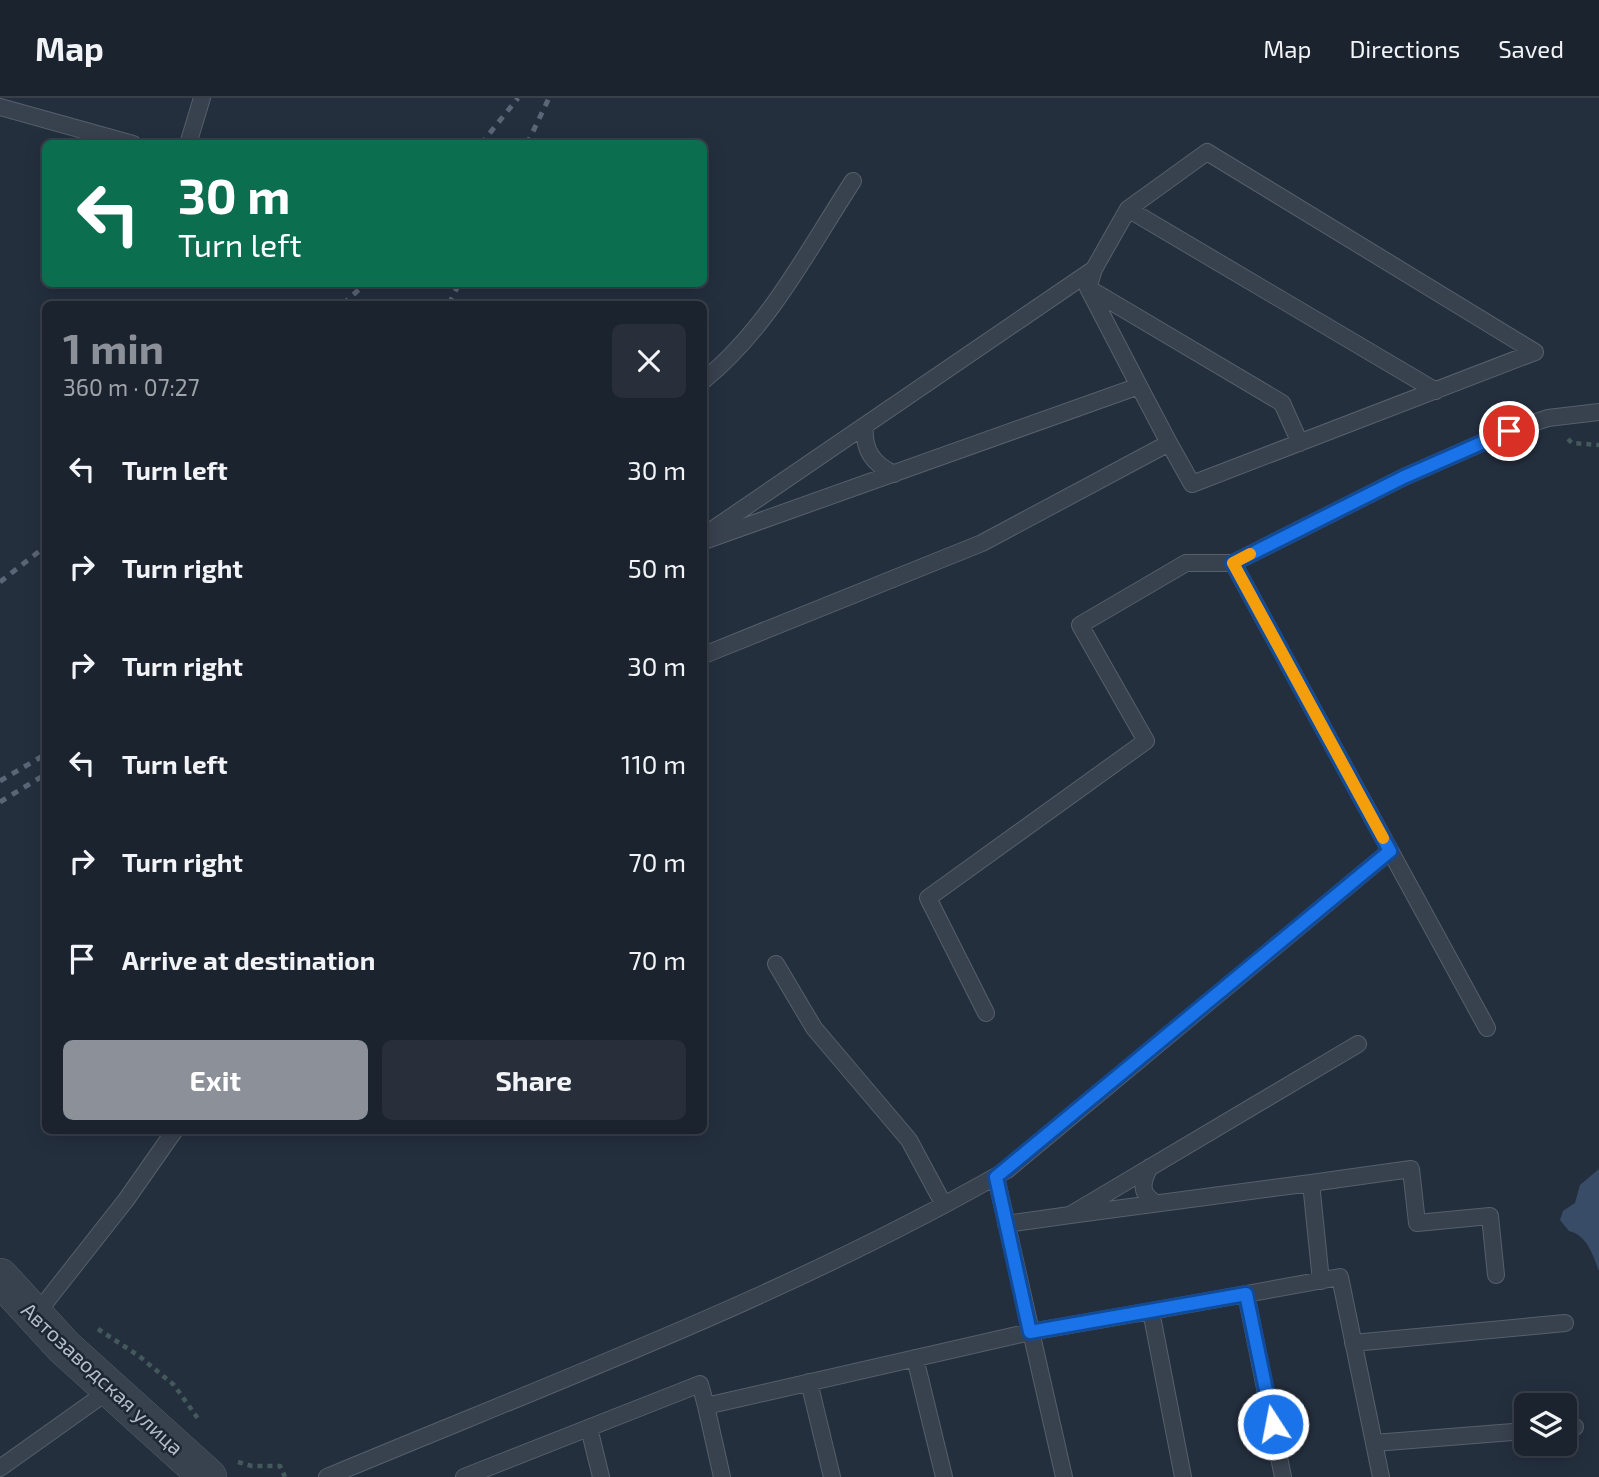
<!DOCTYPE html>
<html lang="en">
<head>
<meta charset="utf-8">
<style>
	:root { --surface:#1b232e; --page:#282f3a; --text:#f1f3f6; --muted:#a0a4aa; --line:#39404a; --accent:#8c9099 }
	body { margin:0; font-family:"Exo 2",sans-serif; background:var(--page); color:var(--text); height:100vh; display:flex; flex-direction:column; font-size:26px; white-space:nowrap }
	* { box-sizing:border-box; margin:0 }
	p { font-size:23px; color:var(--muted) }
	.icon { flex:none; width:38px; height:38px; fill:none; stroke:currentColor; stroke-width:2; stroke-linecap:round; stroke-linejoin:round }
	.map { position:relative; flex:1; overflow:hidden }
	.details { position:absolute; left:42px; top:203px; width:665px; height:833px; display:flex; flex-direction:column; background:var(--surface); border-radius:10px; box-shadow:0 4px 18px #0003,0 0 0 2px var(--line) }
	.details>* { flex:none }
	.hud { position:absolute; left:42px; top:42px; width:665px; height:147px; border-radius:10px; box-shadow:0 4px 18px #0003,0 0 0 2px var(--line); background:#0b6e4f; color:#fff; overflow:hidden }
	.buttons { position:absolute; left:1514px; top:1295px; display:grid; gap:14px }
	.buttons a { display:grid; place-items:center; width:63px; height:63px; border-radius:10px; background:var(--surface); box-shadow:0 4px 18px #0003,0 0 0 2px var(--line); font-size:35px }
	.pin { position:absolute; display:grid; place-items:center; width:60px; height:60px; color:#fff; margin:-30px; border:4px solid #fff; border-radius:50%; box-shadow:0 2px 7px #0007 }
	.me { position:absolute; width:77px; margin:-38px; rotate:349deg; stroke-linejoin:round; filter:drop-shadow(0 0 5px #0008) }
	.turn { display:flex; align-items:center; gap:24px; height:147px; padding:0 21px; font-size:32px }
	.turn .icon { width:91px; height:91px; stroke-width:2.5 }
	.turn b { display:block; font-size:49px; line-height:60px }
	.round { display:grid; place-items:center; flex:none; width:74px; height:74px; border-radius:10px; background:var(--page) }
	.head { display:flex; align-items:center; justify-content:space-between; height:119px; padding:0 21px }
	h1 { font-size:42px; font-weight:700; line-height:52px; color:var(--accent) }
	.cta { display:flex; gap:14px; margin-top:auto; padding:14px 21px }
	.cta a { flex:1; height:80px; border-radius:10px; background:var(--accent); color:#fff; font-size:28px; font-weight:700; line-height:80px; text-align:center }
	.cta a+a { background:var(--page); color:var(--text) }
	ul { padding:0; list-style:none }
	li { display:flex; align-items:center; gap:21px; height:98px; padding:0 21px }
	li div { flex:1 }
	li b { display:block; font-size:26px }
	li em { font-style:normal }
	header { display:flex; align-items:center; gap:42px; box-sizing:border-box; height:98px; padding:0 35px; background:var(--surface); border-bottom:2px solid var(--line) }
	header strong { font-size:33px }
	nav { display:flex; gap:38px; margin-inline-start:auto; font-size:24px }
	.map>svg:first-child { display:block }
	.water { fill:#394c67 }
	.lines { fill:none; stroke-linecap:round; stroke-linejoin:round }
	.service-casing { stroke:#565f6c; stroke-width:18 }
	.tertiary-casing { stroke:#565f6c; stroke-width:38 }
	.path { stroke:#44595c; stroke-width:4.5; stroke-dasharray:5 5; stroke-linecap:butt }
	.service { stroke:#38414e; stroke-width:16 }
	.tertiary { stroke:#38414e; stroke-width:37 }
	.rail { stroke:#5a6575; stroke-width:5; stroke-dasharray:7 7; stroke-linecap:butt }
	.route-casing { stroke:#114b97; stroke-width:18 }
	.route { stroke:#1a73e8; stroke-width:12 }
	.slow { stroke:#f59e0b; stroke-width:12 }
	.labels { text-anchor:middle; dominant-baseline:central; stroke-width:5; stroke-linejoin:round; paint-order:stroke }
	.street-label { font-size:21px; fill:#b4bcc9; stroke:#1d2633 }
</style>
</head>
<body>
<header>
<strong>Map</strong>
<nav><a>Map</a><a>Directions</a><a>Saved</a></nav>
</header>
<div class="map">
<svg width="1599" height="1379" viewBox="0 0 1599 1379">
	<rect width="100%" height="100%" fill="#242f3e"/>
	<path class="water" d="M1599 1071V1173C1593 1157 1587 1137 1569 1133L1560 1122 1563 1113 1575 1105 1580 1087Z"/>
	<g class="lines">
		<defs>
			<path id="service" d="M0 9 133 46
				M188 46 202 0
				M1128 111 1436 293
				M1088 190 1282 305 1300 345
				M704 282C769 229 808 152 853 83
				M1139 288 1088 190 1094 171 1128 111 1207 54 1535 254
				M865 328C863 352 873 366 894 376
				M706 436 1094 171
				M704 443 1139 288 1169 345
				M1233 465 1487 930
				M704 557 982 445 1169 345 1192 386 1535 254
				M776 866 814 930 909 1042 944 1107
				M986 915 928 800 1146 643 1080 527 1186 465H1233L1404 379 1509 333 1548 320 1599 314
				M1150 1069C1141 1085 1140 1096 1156 1105
				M996 1079 1064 1379
				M1311 1085 1411 1071 1417 1125 1490 1118 1496 1177
				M1006 1126 1070 1117
				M1321 1183 1311 1085 1070 1117 1358 946
				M1246 1196 1340 1179 1381 1379
				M1151 1213 1246 1196 1283 1379
				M34 1219 126 1102 175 1032
				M1353 1245 1565 1225
				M915 1260 944 1379
				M809 1284 832 1379
				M706 1308 722 1379
				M589 1330 601 1379
				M1564 1330 1575 1329
				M1374 1345 1526 1333
				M0 1370 111 1291
				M327 1379C556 1283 791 1196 1007 1072L1390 753
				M464 1379 700 1286 706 1308 1030 1234 1151 1213 1183 1379"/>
			<path id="tertiary" d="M0 1179 64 1249 208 1379"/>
		</defs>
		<use href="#service" class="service-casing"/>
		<use href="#tertiary" class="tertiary-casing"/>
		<path class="path" d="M1568 341 1572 345 1599 347
			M98 1231 139 1258 174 1287 199 1322
			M238 1364 252 1368H280L285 1379"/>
		<use href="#service" class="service"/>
		<use href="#tertiary" class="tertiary"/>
		<path class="rail" d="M481 46 518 0
			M527 46 549 0
			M343 206 365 186
			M449 206 459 186
			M0 484 46 448
			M0 683 46 656
			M0 704 46 676"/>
	</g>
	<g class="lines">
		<defs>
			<path id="route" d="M1273 1326 1246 1196 1030 1234 996 1079 1390 753 1233 465 1404 379 1509 333"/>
		</defs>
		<use href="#route" class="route-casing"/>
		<use href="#route" class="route"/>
		<path class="slow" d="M1250 456 1233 465 1383 740"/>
	</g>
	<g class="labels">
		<g class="street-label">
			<text transform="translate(103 1280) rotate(43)">Автозаводская улица</text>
		</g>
	</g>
</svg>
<div class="buttons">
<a><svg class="icon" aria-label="layers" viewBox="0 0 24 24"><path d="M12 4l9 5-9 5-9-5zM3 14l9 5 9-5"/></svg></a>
</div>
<div class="pin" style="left:1509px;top:333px;background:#d93025"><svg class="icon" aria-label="arrive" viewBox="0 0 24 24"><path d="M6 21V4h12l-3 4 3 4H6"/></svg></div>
<svg class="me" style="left:1273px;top:1326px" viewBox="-20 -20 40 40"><circle r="17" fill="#1a73e8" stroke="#fff" stroke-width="3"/><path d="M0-11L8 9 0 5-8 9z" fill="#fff"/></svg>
<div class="hud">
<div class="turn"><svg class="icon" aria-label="left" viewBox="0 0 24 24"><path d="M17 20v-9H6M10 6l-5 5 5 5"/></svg><div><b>30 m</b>Turn left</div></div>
</div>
<section class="details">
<div class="head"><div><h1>1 min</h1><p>360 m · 07:27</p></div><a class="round"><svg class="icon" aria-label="close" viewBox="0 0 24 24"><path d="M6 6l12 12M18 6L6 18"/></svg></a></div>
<ul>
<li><svg class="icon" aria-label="left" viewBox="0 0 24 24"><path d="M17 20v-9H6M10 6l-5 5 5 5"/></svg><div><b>Turn left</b></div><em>30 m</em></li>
<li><svg class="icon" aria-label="right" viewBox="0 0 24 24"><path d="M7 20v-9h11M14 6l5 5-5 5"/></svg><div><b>Turn right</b></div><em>50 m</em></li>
<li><svg class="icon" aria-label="right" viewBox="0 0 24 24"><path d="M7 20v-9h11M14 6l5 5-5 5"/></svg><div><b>Turn right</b></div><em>30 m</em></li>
<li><svg class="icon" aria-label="left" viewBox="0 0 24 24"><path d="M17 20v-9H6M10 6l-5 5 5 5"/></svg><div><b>Turn left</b></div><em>110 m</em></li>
<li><svg class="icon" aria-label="right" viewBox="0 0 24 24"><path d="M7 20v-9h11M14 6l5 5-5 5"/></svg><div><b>Turn right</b></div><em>70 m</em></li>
<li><svg class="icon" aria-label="arrive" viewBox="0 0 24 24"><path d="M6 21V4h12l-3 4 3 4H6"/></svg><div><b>Arrive at destination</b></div><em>70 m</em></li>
</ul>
<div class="cta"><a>Exit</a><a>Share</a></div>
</section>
</div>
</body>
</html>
